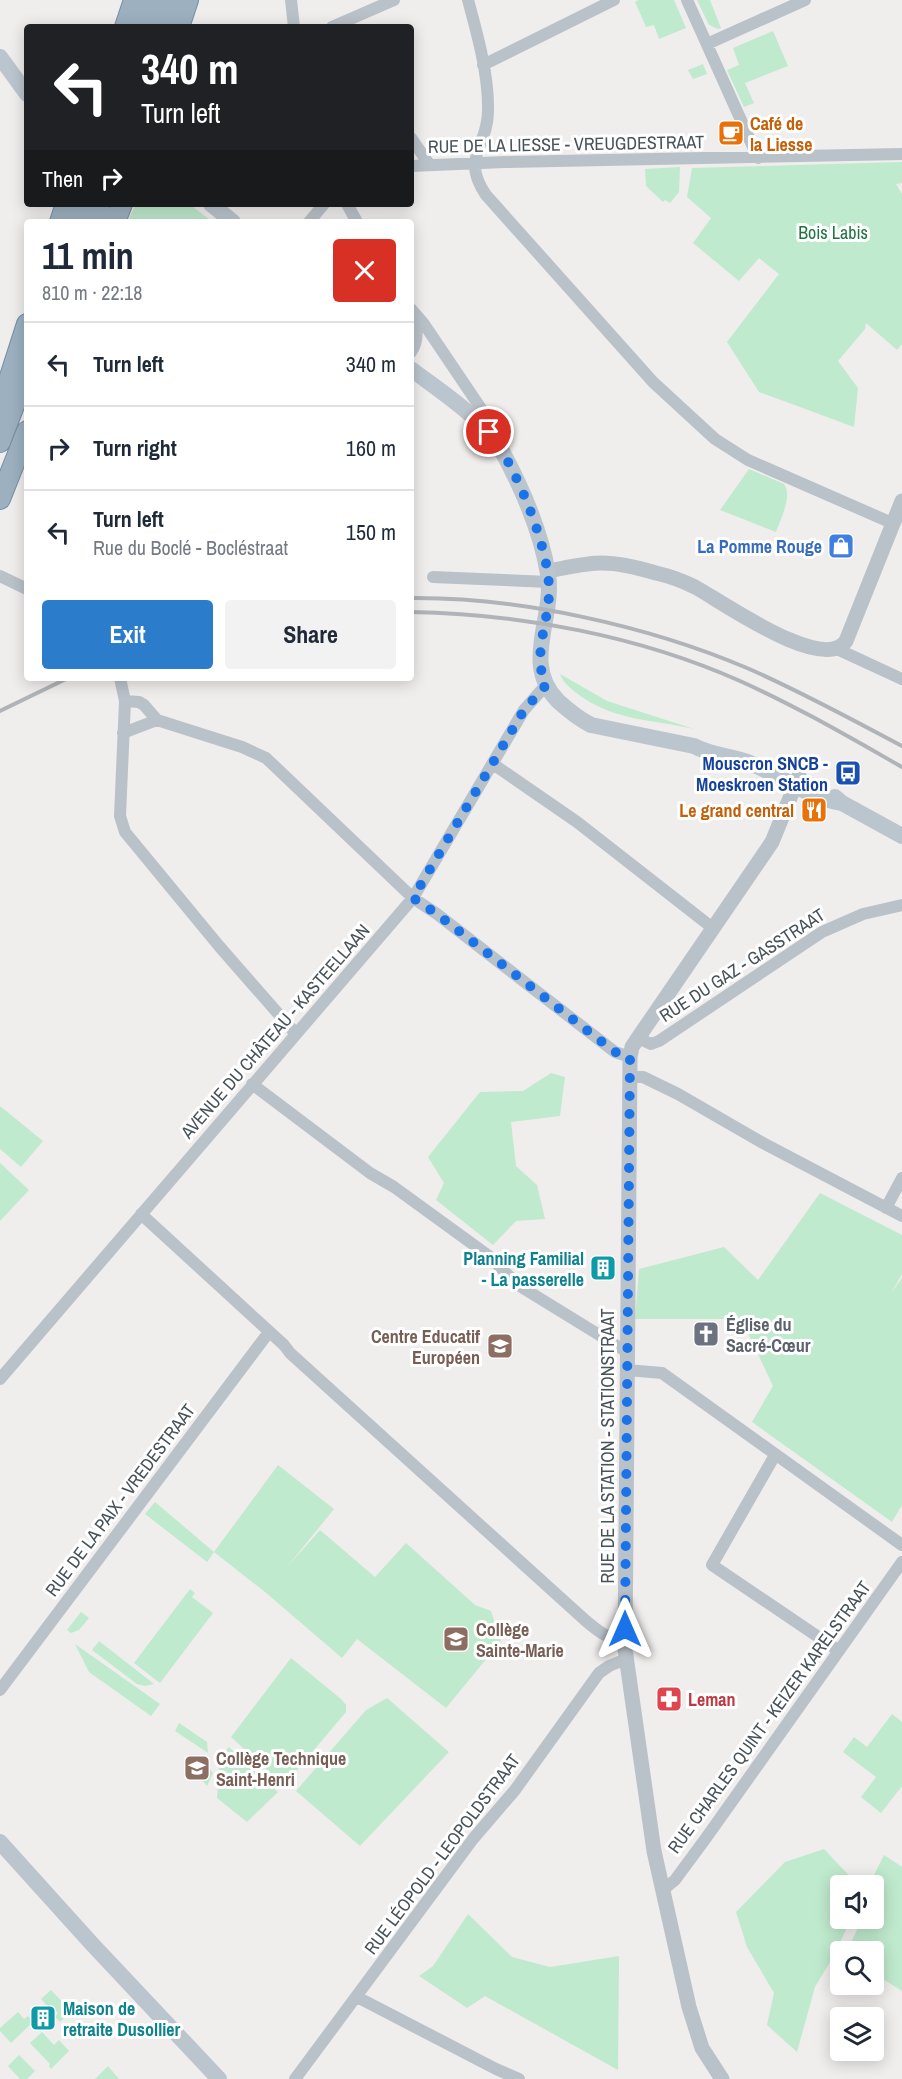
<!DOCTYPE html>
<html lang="en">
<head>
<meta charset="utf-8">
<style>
	:root { --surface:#fff; --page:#f2f2f3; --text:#1f2937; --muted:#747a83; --line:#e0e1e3; --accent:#2b7dcc }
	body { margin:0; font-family:"Archivo Narrow",sans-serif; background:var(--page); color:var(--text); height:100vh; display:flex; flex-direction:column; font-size:22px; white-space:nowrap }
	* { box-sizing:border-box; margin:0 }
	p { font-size:20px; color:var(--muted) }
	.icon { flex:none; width:33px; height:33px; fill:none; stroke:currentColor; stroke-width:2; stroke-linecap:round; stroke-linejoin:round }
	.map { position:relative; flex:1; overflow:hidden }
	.sheet { position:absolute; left:24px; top:219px; width:390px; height:462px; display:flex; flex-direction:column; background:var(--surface); border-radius:6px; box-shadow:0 3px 15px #0003 }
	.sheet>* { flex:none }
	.hud { position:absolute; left:24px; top:24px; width:390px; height:183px; border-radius:6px; box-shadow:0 3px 15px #0003; background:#202124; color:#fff; overflow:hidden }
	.controls { position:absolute; left:830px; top:1875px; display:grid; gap:12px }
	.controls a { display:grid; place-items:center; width:54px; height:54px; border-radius:6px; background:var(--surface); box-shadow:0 3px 15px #0003; font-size:30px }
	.pin { position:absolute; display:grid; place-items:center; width:51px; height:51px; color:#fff; margin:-26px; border:3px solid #fff; border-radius:50%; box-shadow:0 2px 6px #0007 }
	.me { position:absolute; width:66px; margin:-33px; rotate:0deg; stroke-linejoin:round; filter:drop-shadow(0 0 4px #0008) }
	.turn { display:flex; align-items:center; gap:21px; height:126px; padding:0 18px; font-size:27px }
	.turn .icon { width:78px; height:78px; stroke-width:2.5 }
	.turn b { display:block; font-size:42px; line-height:51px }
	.then { display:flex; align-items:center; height:57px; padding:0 18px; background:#0003; gap:12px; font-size:22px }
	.round { display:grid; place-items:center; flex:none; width:63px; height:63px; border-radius:6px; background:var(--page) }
	.summary { display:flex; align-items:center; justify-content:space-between; height:102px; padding:0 18px }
	h1 { font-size:36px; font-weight:800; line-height:45px }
	.button { display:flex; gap:12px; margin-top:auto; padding:12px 18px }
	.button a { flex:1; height:69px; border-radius:6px; background:var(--accent); color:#fff; font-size:24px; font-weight:800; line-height:69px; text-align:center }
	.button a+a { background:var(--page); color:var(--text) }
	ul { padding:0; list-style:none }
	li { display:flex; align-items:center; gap:18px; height:84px; padding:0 18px; border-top:2px solid var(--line) }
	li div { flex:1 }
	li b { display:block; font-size:22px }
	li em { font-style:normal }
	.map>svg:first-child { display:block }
	.green { fill:#bfeacd }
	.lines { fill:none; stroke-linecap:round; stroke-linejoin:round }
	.trunk-casing { stroke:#758ea3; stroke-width:22 }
	.minor { stroke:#bac2c9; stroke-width:12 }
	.tertiary { stroke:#bac2c9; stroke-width:15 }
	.secondary { stroke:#bbc5cd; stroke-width:16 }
	.trunk { stroke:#9cb0c0; stroke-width:20 }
	.rail { stroke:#b0b3b7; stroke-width:4 }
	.route { stroke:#1a73e8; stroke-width:10; stroke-dasharray:0 18 }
	.labels { text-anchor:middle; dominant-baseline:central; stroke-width:6; stroke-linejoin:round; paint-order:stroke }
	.food-label { font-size:18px; font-weight:bold; fill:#c56008; stroke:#fff; text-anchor:start }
	.street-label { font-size:18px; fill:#475259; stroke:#fff }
	.park-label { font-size:18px; fill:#207243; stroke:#fff }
	.shop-label { font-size:18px; font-weight:bold; fill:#366cbe; stroke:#fff; text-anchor:end }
	.transit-label { font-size:18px; font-weight:bold; fill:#164399; stroke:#fff; text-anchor:end }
	.culture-label { font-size:18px; font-weight:bold; fill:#0d838f; stroke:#fff; text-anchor:end }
	.worship-label { font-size:18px; font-weight:bold; fill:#5b616d; stroke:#fff; text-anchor:start }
	.education-label { font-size:18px; font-weight:bold; fill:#785e54; stroke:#fff; text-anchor:start }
	.health-label { font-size:18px; font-weight:bold; fill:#be3a42; stroke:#fff; text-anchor:start }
</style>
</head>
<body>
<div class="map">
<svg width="902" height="2079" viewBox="0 0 902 2079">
	<rect width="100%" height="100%" fill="#f0eded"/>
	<path class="green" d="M639 0H674L686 28 659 39 654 25 646 27 635 2Z
		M697 0H710L721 28 718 29 709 25Z
		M773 31 788 66 745 83 754 103 744 107 727 70 739 65 733 48Z
		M703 64 707 74 693 79 688 70Z
		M902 162V183L896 184 902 194V344L897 350 866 323 865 329 838 361 858 388 854 427 759 392 727 342 779 274 759 258 739 281 693 243 711 218 687 197 692 168Z
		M680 167 679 192 670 203 665 200 663 202 646 186 645 169Z
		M136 204H189L213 222H127Z
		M749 469 784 484C793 496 780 520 776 532L720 510Z
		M560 674 607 701 694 729C650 719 612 721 575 692 568 686 563 682 560 674Z
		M551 1073 565 1077 560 1116 511 1122 516 1166 537 1185 545 1219 516 1221 493 1245 436 1200 444 1183 428 1157 480 1092 523 1091Z
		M0 1106 43 1141 21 1167 0 1149Z
		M0 1163 29 1190 0 1221Z
		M820 1193 902 1235V1274L891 1293 902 1278V1505L892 1522 752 1422 773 1386 744 1325 729 1319H635L639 1269 724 1247 758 1280Z
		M278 1465 334 1509 287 1567 320 1530 375 1577 406 1543 475 1605 491 1611 501 1641 446 1708 357 1639 342 1658 265 1592 214 1552 207 1562 145 1514 155 1502 214 1552Z
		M190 1589 195 1593 192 1597 213 1613 160 1683 134 1663Z
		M81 1612 89 1618 79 1630 71 1633 67 1630Z
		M99 1641 154 1684 145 1686 137 1684 92 1650Z
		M75 1644 160 1704 151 1716 89 1672Z
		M291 1658 341 1699 346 1705V1712L292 1776 284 1779 275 1777 231 1737Z
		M387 1698 449 1752 360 1846 296 1791 366 1710Z
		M892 1714 902 1722V1786L881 1813 861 1797 876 1777 843 1752 854 1737 867 1747Z
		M179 1723 207 1742 208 1753 175 1731Z
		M229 1747 278 1792 247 1822 217 1798 220 1757Z
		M206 1764 213 1773 207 1786 196 1773Z
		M824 1849 858 1885 840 1886V1918L851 1919 833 1957 815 1987 797 2052 767 2025 774 1993 747 1947 736 1912 785 1862Z
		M884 1855 902 1867V1991L873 1973V1952L847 1951 862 1919 873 1918V1877Z
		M468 1914 512 1957 550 1967 619 1956 618 2070 485 1996 467 2008 419 1976 433 1966Z
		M51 1990 71 2011 60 2022 55 2017 58 2013 52 2007 50 2009 41 1999Z
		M18 2012 24 2019 28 2016 33 2022 11 2043 0 2031V2028Z
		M42 2032 54 2045 59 2040 69 2051 51 2069 49 2066 50 2064 30 2043Z
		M19 2055 35 2071 27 2079H20L8 2066Z
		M108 2066 119 2079H95Z"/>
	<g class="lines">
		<defs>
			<path id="trunk" d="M125 27 134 0
				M143 27 153 0
				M162 27 170 0
				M179 27 188 0
				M60 222 66 204
				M78 222 83 207
				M96 222 100 211
				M115 222 122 204
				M0 424 5 392 27 324
				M0 442 27 372
				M0 499 27 431"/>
		</defs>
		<use href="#trunk" class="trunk-casing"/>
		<path class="minor" d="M291 0 294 27
			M468 0C477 33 489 76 488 111 488 147 460 157 486 195L653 382 715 439 748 460 892 523
			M687 0 758 158
			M332 27 394 0
			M707 44 805 0
			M483 65 614 0
			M411 138 429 164
			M411 166 505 162 902 154
			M347 204 357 222
			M309 222 324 204
			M411 309 424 324 480 407 488 428
			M411 352C420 339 416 328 413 313
			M0 576 27 589
			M433 577 549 582
			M837 649 902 679
			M120 678 125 701 120 816 125 832 219 946 296 1034
			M125 701 139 702 144 705 157 720 242 747 266 758 413 898 437 914 615 1052 630 1057
			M123 733 157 720
			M493 764 577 822 714 929
			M638 1038 651 1044 659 1041 822 932 863 914 902 905
			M631 1077H643L678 1094 763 1143 902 1216
			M252 1084 370 1173 394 1187 489 1256 518 1285 627 1352
			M886 1208 902 1178
			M141 1214 284 1345 290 1353 586 1621C601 1633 605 1638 625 1639
			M627 1370 662 1373 902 1545
			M0 1379 413 898 524 710 546 685
			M775 1455 712 1565 839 1651
			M0 1690 269 1332
			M663 1890 675 1880 706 1838 902 1562
			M357 1997 496 2069 519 2079
			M295 2079 473 1839 515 1790 599 1673 609 1666 626 1659"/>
		<path class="tertiary" d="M548 571C565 568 584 563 602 563 620 563 639 568 656 573 669 576 683 581 695 587 721 601 823 674 846 641L902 501
			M722 2079 702 2048 689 2007 654 1851 625 1649 630 1057 632 1047 638 1038 772 842 799 776"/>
		<path class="secondary" d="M0 57 27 94
			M211 204 233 222
			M411 369C440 391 484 419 502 451 522 488 541 532 548 574 555 618 521 664 558 701 568 710 579 719 591 725L694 746C712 756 734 756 752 764 783 777 809 798 842 803
			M835 797 842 803 902 836
			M0 1842 92 1944 219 2079"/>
		<use href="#trunk" class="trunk"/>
		<path class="rail" d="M411 598C519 597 648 626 747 668 800 691 851 719 902 746
			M411 612C522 614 639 636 740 681 796 706 849 737 902 767
			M0 711 68 678"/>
	</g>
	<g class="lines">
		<path class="route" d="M489 432C516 466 551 551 549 594 548 624 532 656 546 685L524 710 413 898 437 914 615 1052 630 1057 625 1629"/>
	</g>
	<defs>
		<symbol id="cafe-square" viewBox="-11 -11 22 22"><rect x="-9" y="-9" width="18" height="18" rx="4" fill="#e8710a" stroke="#fff"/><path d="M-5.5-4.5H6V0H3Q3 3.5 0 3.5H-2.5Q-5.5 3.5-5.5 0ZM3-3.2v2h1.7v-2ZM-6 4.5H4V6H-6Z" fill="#fff"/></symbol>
		<symbol id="shop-square" viewBox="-11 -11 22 22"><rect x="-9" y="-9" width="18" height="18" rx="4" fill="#3f7fe0" stroke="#fff"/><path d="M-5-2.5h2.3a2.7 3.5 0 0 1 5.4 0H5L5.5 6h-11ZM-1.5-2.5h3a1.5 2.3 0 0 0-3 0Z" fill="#fff"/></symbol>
		<symbol id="bus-square" viewBox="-11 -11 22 22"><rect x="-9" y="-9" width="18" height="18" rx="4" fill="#1a4fb4" stroke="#fff"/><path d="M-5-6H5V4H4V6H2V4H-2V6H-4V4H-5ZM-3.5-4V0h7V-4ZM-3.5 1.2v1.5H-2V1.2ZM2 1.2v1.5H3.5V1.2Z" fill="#fff"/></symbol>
		<symbol id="restaurant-square" viewBox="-11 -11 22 22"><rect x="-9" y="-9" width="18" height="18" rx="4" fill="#e8710a" stroke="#fff"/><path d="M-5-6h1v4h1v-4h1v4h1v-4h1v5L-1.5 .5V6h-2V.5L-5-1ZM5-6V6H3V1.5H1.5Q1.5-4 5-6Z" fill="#fff"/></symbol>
		<symbol id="building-square" viewBox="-11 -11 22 22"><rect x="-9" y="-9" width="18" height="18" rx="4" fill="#0f9aa8" stroke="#fff"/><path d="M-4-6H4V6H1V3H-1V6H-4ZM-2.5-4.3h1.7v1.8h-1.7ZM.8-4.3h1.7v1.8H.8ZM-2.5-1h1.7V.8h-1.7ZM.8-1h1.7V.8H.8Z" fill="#fff"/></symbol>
		<symbol id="church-square" viewBox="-11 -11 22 22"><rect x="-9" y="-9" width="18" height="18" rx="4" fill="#6b7280" stroke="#fff"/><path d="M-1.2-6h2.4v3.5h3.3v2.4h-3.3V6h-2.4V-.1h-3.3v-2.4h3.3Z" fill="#fff"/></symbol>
		<symbol id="school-square" viewBox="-11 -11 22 22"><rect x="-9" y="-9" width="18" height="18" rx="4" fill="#8d6e63" stroke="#fff"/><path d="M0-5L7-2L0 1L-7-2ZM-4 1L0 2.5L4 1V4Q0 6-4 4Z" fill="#fff"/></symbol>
		<symbol id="pharmacy-square" viewBox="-11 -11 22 22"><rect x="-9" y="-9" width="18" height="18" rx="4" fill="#e0444e" stroke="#fff"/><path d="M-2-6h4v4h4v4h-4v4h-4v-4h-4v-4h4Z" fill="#fff"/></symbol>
	</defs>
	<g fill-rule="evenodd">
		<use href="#cafe-square" x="716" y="118" width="30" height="30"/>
		<use href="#shop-square" x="826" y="531" width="30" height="30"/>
		<use href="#bus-square" x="833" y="758" width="30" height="30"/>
		<use href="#restaurant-square" x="799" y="795" width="30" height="30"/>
		<use href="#building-square" x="588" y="1253" width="30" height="30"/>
		<use href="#church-square" x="691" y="1319" width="30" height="30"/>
		<use href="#school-square" x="485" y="1331" width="30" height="30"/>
		<use href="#school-square" x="441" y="1624" width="30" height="30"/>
		<use href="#pharmacy-square" x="654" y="1684" width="30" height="30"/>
		<use href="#school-square" x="182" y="1753" width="30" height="30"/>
		<use href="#building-square" x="28" y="2003" width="30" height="30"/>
	</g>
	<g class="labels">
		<g class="food-label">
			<text x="750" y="123">Café de<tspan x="750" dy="21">la Liesse</tspan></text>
			<text x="794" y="810" text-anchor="end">Le grand central</text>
		</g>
		<g class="street-label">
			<text transform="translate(566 144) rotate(-1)">RUE DE LA LIESSE - VREUGDESTRAAT</text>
			<text transform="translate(742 965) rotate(-33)">RUE DU GAZ - GASSTRAAT</text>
			<text transform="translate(275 1031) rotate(-49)">AVENUE DU CHÂTEAU - KASTEELLAAN</text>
			<text transform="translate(607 1446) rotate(-90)">RUE DE LA STATION - STATIONSTRAAT</text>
			<text transform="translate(120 1500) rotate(-53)">RUE DE LA PAIX - VREDESTRAAT</text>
			<text transform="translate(769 1717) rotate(-54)">RUE CHARLES QUINT - KEIZER KARELSTRAAT</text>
			<text transform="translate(442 1854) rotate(-53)">RUE LÉOPOLD - LEOPOLDSTRAAT</text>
		</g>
		<g class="park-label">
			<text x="833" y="232">Bois Labis</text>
		</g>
		<g class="shop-label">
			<text x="822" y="546">La Pomme Rouge</text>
		</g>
		<g class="transit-label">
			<text x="828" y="763">Mouscron SNCB -<tspan x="828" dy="21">Moeskroen Station</tspan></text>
		</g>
		<g class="culture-label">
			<text x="584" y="1258">Planning Familial<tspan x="584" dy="21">- La passerelle</tspan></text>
			<text x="63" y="2008" text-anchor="start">Maison de<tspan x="63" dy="21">retraite Dusollier</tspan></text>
		</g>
		<g class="worship-label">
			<text x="726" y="1324">Église du<tspan x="726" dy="21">Sacré-Cœur</tspan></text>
		</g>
		<g class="education-label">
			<text x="480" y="1336" text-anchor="end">Centre Educatif<tspan x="480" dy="21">Européen</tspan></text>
			<text x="476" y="1629">Collège<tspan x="476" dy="21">Sainte-Marie</tspan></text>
			<text x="216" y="1758">Collège Technique<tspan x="216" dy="21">Saint-Henri</tspan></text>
		</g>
		<g class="health-label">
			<text x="688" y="1699">Leman</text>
		</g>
	</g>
</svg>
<div class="controls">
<a><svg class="icon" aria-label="sound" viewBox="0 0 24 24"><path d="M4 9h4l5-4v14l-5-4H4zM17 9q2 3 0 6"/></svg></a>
<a><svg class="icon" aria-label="search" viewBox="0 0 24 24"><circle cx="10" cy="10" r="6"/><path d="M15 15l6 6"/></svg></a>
<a><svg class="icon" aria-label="layers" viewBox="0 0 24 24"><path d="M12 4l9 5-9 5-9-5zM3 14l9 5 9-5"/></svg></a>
</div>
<div class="pin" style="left:489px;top:432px;background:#d93025"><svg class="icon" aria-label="arrive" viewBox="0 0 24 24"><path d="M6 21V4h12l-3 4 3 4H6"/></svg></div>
<svg class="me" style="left:625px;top:1629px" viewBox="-20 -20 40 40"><path d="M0-17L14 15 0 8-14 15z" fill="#1a73e8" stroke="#fff" stroke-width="4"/></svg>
<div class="hud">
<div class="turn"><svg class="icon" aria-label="left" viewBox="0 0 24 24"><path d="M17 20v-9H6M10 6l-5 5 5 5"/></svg><div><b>340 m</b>Turn left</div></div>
<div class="then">Then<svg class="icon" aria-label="right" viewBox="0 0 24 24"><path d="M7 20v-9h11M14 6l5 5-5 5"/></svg></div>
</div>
<section class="sheet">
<div class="summary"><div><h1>11 min</h1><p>810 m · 22:18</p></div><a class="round" style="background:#d93025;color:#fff"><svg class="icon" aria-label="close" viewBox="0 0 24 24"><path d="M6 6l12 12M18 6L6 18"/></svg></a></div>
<ul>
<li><svg class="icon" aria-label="left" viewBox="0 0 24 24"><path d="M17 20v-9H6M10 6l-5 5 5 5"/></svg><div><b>Turn left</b></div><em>340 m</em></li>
<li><svg class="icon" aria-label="right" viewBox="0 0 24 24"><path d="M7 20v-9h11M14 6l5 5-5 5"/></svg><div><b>Turn right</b></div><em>160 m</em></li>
<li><svg class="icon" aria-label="left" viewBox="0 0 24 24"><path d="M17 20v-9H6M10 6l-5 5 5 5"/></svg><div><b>Turn left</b><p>Rue du Boclé - Bocléstraat</p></div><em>150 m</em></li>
</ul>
<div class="button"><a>Exit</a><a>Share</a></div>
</section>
</div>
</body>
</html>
